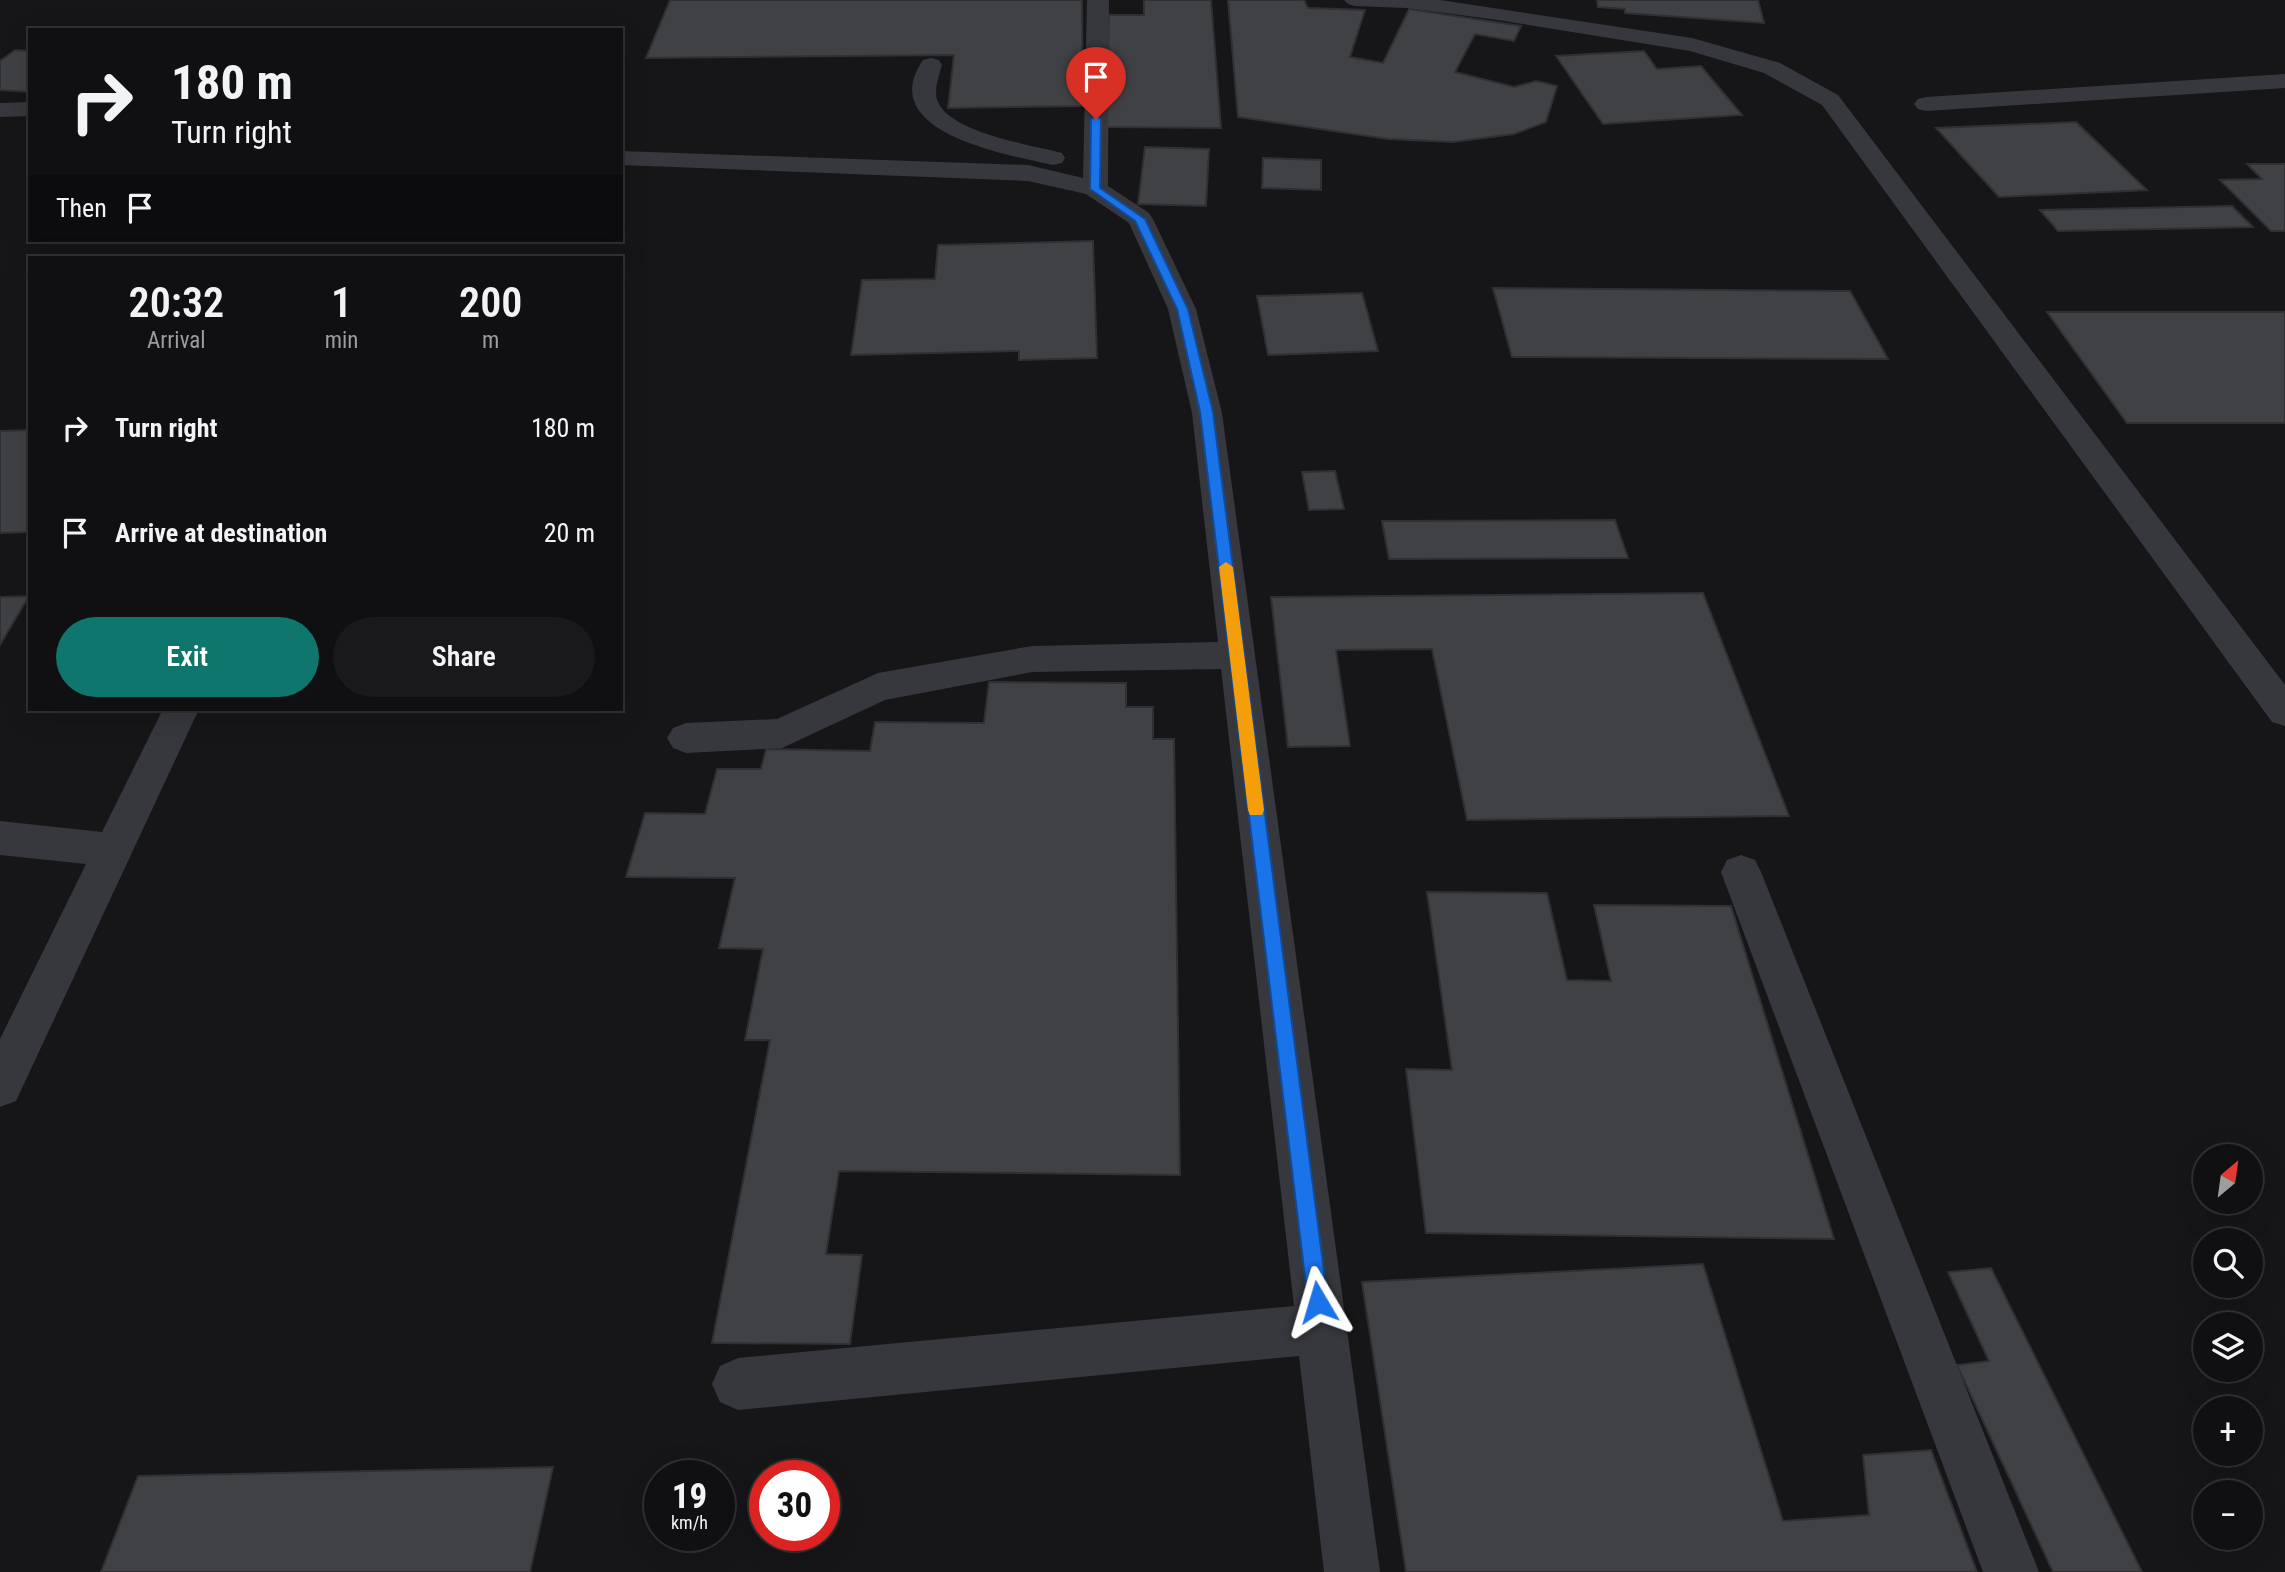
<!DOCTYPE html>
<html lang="en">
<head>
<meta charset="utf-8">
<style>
	:root { --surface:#101012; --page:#19191b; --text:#f1f3f6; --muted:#9c9d9f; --line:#303032; --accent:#0f766e }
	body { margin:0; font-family:"Roboto Condensed",sans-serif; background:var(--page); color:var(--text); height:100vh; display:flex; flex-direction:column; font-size:26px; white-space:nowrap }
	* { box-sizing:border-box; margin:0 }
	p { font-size:23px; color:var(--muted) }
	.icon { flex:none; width:38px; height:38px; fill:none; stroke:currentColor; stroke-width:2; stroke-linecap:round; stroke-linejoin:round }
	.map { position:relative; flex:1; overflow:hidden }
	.sheet { position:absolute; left:28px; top:256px; width:595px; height:455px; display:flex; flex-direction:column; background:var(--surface); border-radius:0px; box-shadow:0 7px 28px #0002,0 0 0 2px var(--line) }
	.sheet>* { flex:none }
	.banner { position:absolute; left:28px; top:28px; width:595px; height:214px; border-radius:0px; box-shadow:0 7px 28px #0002,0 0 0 2px var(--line); background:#101012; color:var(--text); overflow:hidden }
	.needle { width:46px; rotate:29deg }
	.buttons { position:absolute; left:2193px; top:1144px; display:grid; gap:14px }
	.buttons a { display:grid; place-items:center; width:70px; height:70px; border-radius:50%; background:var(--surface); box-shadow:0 7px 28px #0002,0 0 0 2px var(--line); font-size:35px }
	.speed { position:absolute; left:644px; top:1460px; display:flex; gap:14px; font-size:35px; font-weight:700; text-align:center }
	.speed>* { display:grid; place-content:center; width:91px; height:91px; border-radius:50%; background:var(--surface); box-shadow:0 7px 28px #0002,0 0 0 2px var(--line); line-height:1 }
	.speed small { font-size:18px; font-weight:400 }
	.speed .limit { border:10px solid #d22; background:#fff; color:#111 }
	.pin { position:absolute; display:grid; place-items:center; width:60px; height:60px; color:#fff; margin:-72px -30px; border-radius:50% 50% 50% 0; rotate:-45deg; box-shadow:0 0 7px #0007 }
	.pin .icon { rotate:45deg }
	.me { position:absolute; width:77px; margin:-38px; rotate:353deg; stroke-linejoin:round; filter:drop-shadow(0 0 5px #0008) }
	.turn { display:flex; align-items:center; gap:24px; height:147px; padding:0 28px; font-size:32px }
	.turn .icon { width:91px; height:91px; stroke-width:2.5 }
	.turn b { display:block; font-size:49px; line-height:60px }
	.then { display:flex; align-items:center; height:66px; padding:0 28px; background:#0003; gap:14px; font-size:26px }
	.eta { display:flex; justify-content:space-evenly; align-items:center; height:119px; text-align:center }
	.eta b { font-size:42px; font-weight:600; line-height:49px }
	.primary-button { display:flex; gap:14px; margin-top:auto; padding:14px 28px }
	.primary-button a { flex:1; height:80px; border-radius:42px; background:var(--accent); color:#fff; font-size:28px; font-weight:600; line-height:80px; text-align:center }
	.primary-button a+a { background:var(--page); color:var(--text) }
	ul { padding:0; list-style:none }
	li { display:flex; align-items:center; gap:21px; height:105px; padding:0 28px }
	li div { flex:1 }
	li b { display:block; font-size:26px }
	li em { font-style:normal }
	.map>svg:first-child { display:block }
	.building { fill:#404145; stroke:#303034; stroke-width:2 }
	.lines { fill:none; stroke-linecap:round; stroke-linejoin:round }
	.minor { fill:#37383d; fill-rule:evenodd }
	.route { fill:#1a73e8; stroke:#114b97; stroke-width:2 }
	.slow { fill:#f59e0b }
</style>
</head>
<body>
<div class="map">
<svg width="2285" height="1572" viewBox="0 0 2285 1572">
	<rect width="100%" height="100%" fill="#161618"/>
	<path class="building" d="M670 0H1082L1083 106 948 108 954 55 646 58Z
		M1144 0H1211L1221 128 1106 127 1109 15H1144Z
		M1228 0H1304L1308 8 1365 10 1350 57 1383 63 1409 9 1521 26 1514 41 1475 34 1455 72 1514 87 1536 81 1557 86 1546 122 1514 134 1453 142 1388 139 1238 117Z
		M1597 0H1758L1764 23 1625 13V9L1598 7Z
		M15 50 30 51V92L0 90V61Z
		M1644 51 1657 69 1701 66 1742 115 1603 124 1556 56Z
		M2076 122 2147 190 1999 197 1936 128Z
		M1145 147 1209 149 1206 206 1138 204Z
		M1263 158 1321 160V190L1262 188Z
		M2247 164H2285V231H2271L2220 180 2262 179Z
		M2232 206 2253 227 2058 231 2040 210Z
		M1093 241 1097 358 1019 360V351L851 355 862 280 935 279 938 245Z
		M1493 288 1850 291 1888 359 1512 357Z
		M1362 293 1378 351 1268 355 1257 296Z
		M2047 312H2285V423H2127Z
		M30 430V532L0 533V431Z
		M1335 471 1344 509 1309 510 1302 472Z
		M1615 520 1628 558 1389 559 1382 521Z
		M1703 593 1789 816 1467 820 1432 649 1336 650 1350 746 1288 747 1271 597Z
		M29 596 0 645V597Z
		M989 682 1126 683V707H1153V739H1174L1180 1175 839 1171 826 1254 862 1255 850 1344 712 1343 770 1040H745L763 949 719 948 735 878 626 877 645 813 705 814 717 769H761L766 749 870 751 875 722 984 723Z
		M1427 892 1547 893 1567 980 1611 981 1594 905 1731 906 1834 1239 1426 1233 1406 1069 1452 1070Z
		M1703 1264 1783 1521 1869 1515 1863 1455 1931 1450 1977 1572H1406L1362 1282Z
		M1991 1268 2142 1572H2053L1957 1365 1989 1361 1948 1272Z
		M553 1467 530 1572H101L138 1476Z"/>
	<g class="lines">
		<path class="minor" d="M1087 0H1109L1108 186 1149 213 1153 219 1196 309 1222 413 1380 1572H1324L1299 1356 738 1410 720 1402 712 1384 720 1366 738 1358 1294 1306 1221 669 1032 672 885 700 782 748 686 753 673 748 667 738 673 728 686 723 777 719 878 673 1032 646 1218 642 1192 413 1168 309 1129 223 1086 194 1028 181 621 165V151L1028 165 1083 178Z
			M1344 0H1440L1692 38 1780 63 1838 95 2285 685V726L2272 722 1822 105 1764 73 1690 51 1498 20 1407 8 1355 6 1348 4Z
			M931 58 939 60 942 65C939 76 933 91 938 102 951 133 1032 145 1062 153L1065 158 1062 163 1053 165C1010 155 873 133 923 60Z
			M2285 74V88L1926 111 1918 109 1914 104 1918 99 1926 97Z
			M30 102V116L0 117V103Z
			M163 709H199L16 1101 0 1107V1039L86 864 0 855V821L102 832Z
			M1741 855 1755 860 1761 872 2039 1572H1983L1721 872 1727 860Z"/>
	</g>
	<path class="route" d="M1096 116 1101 119 1100 188 1145 219 1188 309 1213 412 1328 1302 1325 1309 1318 1312 1311 1309 1308 1302 1200 412 1177 309 1135 221 1090 189 1091 119Z"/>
	<path class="slow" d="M1226 562 1233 567 1264 810 1262 815H1250L1248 810 1219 567Z"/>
</svg>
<div class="buttons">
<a><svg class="needle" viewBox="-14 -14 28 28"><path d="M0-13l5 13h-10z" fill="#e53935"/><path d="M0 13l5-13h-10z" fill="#9c9d9f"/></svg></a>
<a><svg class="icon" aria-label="search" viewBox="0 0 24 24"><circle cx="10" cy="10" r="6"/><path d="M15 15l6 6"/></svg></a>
<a><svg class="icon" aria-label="layers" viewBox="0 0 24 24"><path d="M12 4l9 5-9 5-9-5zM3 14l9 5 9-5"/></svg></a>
<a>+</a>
<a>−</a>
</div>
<div class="speed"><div>19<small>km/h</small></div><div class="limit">30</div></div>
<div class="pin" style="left:1096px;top:119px;background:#d93025"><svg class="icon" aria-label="arrive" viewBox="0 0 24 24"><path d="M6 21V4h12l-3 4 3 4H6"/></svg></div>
<svg class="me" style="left:1318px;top:1302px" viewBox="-20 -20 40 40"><path d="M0-17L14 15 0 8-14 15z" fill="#1a73e8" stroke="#fff" stroke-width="4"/></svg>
<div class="banner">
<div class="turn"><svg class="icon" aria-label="right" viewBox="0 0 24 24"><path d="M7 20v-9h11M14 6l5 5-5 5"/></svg><div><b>180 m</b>Turn right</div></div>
<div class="then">Then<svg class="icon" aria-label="arrive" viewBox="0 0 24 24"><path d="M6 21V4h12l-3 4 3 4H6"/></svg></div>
</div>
<section class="sheet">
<div class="eta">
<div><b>20:32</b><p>Arrival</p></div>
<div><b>1</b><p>min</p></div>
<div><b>200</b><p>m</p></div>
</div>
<ul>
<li><svg class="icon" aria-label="right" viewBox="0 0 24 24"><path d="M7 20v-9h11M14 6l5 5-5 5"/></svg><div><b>Turn right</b></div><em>180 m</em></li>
<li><svg class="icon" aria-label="arrive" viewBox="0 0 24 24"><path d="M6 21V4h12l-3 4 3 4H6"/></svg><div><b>Arrive at destination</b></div><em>20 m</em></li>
</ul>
<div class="primary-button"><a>Exit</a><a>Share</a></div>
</section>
</div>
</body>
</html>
